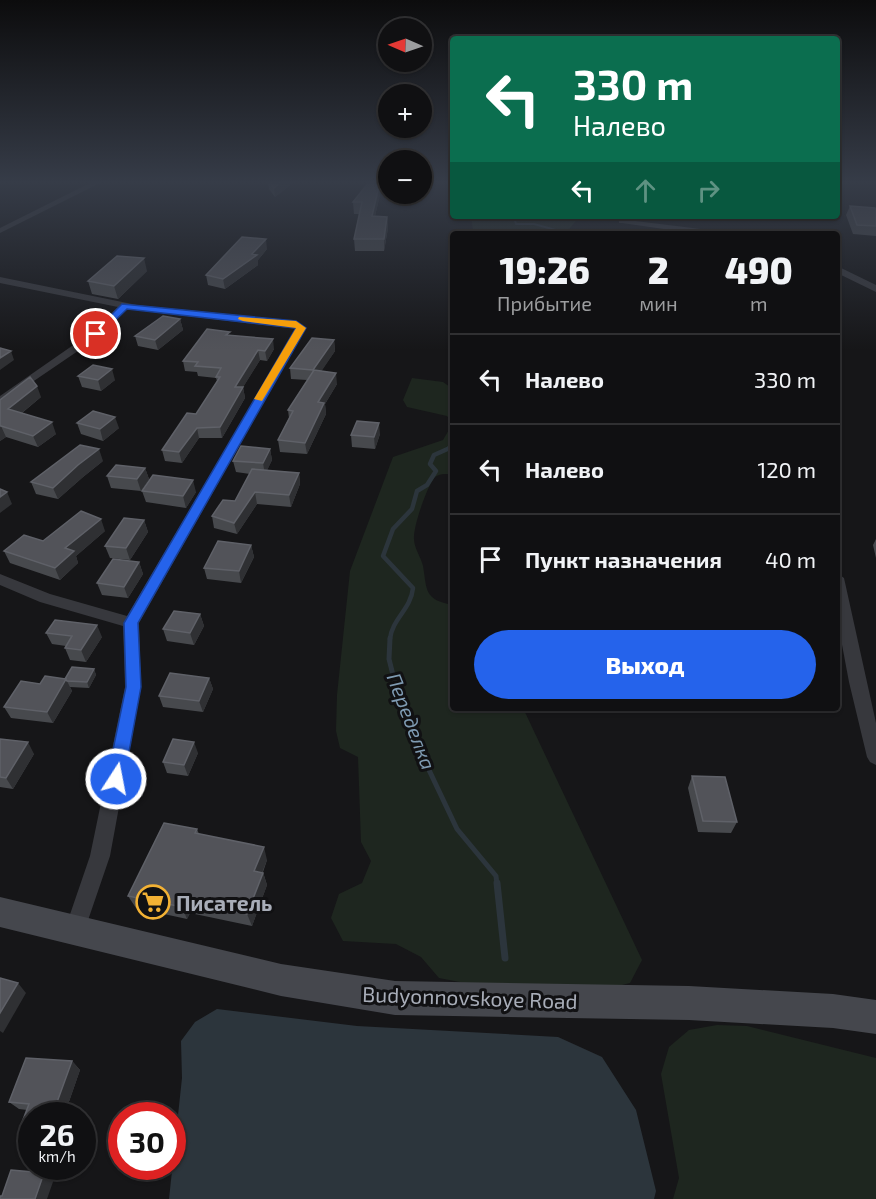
<!DOCTYPE html>
<html lang="ru">
<head>
<meta charset="utf-8">
<style>
	:root { --surface:#101012; --page:#19191b; --text:#f1f3f6; --muted:#9c9d9f; --line:#303032; --accent:#2563eb }
	body { margin:0; font-family:"Exo 2",sans-serif; background:var(--page); color:var(--text); height:100vh; display:flex; flex-direction:column; font-size:22px; white-space:nowrap }
	* { box-sizing:border-box; margin:0 }
	p { font-size:20px; color:var(--muted) }
	.icon { flex:none; width:33px; height:33px; fill:none; stroke:currentColor; stroke-width:2; stroke-linecap:round; stroke-linejoin:round }
	.map { position:relative; flex:1; overflow:hidden }
	.details { position:absolute; left:450px; top:231px; width:390px; height:480px; display:flex; flex-direction:column; background:var(--surface); border-radius:6px; box-shadow:0 2px 4px #0004,0 0 0 2px var(--line) }
	.details>* { flex:none }
	.hud { position:absolute; left:450px; top:36px; width:390px; height:183px; border-radius:6px; box-shadow:0 2px 4px #0004,0 0 0 2px var(--line); background:#0b6e4f; color:#fff; overflow:hidden }
	.needle { width:39px; rotate:272deg }
	.tools { position:absolute; left:378px; top:18px; display:grid; gap:12px }
	.tools a { display:grid; place-items:center; width:54px; height:54px; border-radius:50%; background:var(--surface); box-shadow:0 2px 4px #0004,0 0 0 2px var(--line); font-size:30px }
	.speed { position:absolute; left:18px; top:1102px; display:flex; gap:12px; font-size:30px; font-weight:700; text-align:center }
	.speed>* { display:grid; place-content:center; width:78px; height:78px; border-radius:50%; background:var(--surface); box-shadow:0 2px 4px #0004,0 0 0 2px var(--line); line-height:1 }
	.speed small { font-size:15px; font-weight:400 }
	.speed .limit { border:9px solid #d22; background:#fff; color:#111 }
	.pin { position:absolute; display:grid; place-items:center; width:51px; height:51px; color:#fff; margin:-26px; border:3px solid #fff; border-radius:50%; box-shadow:0 2px 6px #0007 }
	.me { position:absolute; width:66px; margin:-33px; rotate:11deg; stroke-linejoin:round; filter:drop-shadow(0 0 4px #0008) }
	.turn { display:flex; align-items:center; gap:21px; height:126px; padding:0 24px; font-size:27px }
	.turn .icon { width:78px; height:78px; stroke-width:2.5 }
	.turn b { display:block; font-size:42px; line-height:51px }
	.lanes { display:flex; align-items:center; height:57px; padding:0 24px; background:#0003; justify-content:center; gap:30px; direction:ltr }
	.lanes .off { opacity:.35 }
	.eta { display:flex; justify-content:space-evenly; align-items:center; height:102px; text-align:center }
	.eta b { font-size:36px; font-weight:800; line-height:42px }
	.action { display:flex; gap:12px; margin-top:auto; padding:12px 24px }
	.action a { flex:1; height:69px; border-radius:36px; background:var(--accent); color:#fff; font-size:24px; font-weight:800; line-height:69px; text-align:center }
	ul { padding:0; list-style:none }
	li { display:flex; align-items:center; gap:18px; height:90px; padding:0 24px; border-top:2px solid var(--line) }
	li div { flex:1 }
	li b { display:block; font-size:22px }
	li em { font-style:normal }
	.map>svg:first-child { display:block }
	.green { fill:#1e261f }
	.water { fill:#2c353c }
	.lines { fill:none; stroke-linecap:round; stroke-linejoin:round }
	.stream-far4 { stroke:#2c353c; stroke-width:2 }
	.stream-far3 { stroke:#2c353c; stroke-width:3 }
	.stream-far2 { stroke:#2c353c; stroke-width:4.5 }
	.stream-far1 { stroke:#2c353c; stroke-width:5 }
	.stream { stroke:#2c353c; stroke-width:7 }
	.street { fill:#37383d; fill-rule:evenodd }
	.secondary { fill:#45474d; fill-rule:evenodd }
	.wall { fill:#47494d }
	.shaded-wall { fill:#2f3033 }
	.building { fill:#525359; stroke:#5f6168; stroke-width:1.5 }
	.route { fill:#2563eb; stroke:#184099; stroke-width:1.5 }
	.slow { fill:#f59e0b }
	.labels { text-anchor:middle; dominant-baseline:central; stroke-width:6; stroke-linejoin:round; paint-order:stroke }
	.water-label { font-size:20px; font-style:italic; fill:#7f9bb3; stroke:#111113 }
	.near-poi-label { font-size:21px; font-weight:bold; fill:#a8adb8; stroke:#111113; text-anchor:start }
	.near-street-label { font-size:21px; fill:#a8adb8; stroke:#111113 }
</style>
</head>
<body>
<div class="map">
<svg width="876" height="1199" viewBox="0 0 876 1199">
	<rect width="100%" height="100%" fill="#161618"/>
	<path class="green" d="M471 216H580L565 234H481L473 230Z
		M412 378 443 382 453 389V474C447 474 440 473 435 477 427 486 413 527 414 539 414 548 421 557 423 566 427 590 424 600 453 605V708H523L642 960 630 983 602 990 521 994 439 978 421 957 396 944 343 941 331 918 339 894 362 883 371 861 361 842 358 757 340 748 336 731 337 695 350 571 393 457 443 440 453 423 447 416 407 407 403 400Z
		M717 1025 747 1026 876 1058V1199H673L679 1178 661 1074 669 1047 689 1030Z"/>
	<path class="water" d="M217 1009 357 1026 558 1037 602 1057 636 1110 656 1191 654 1199H169L182 1078 181 1041 195 1022Z"/>
	<g class="lines">
		<path class="stream-far4" d="M517 216 514 217 516 224H534L570 234"/>
		<path class="stream-far3" d="M448 448 453 446"/>
		<path class="stream-far2" d="M390 639C392 619 411 609 413 588L383 556 393 529 412 509 417 491 427 485 436 471 430 464 434 455 452 447"/>
		<path class="stream-far1" d="M390 638 389 659 395 683 429 770 457 829 496 876 497 885"/>
		<path class="stream" d="M497 883 505 958"/>
		<path class="street" d="M92 182H102L0 233V228Z
			M619 219 717 231 721 234H699L622 223H619Z
			M837 266 876 285V292L837 273Z
			M0 277 137 305 296 321 306 328 139 623 141 687 110 856 85 929 82 936 75 939 68 936 65 929 90 856 125 687 123 626 40 602 0 585V574L50 594 127 616 296 329 127 309 100 336 0 404V396L92 332 118 307 0 283Z
			M837 573 844 578 876 723V765L870 762 867 757 849 682 837 618Z"/>
		<path class="secondary" d="M0 897 281 964 395 981 689 986 833 994 876 1000V1034L833 1028 689 1020 395 1015 281 996 0 927Z"/>
	</g>
	<path class="wall" d="M268 182H294L275 197 269 189Z
		M369 182H383L375 216 387 217 388 228 384 251H355L354 239 359 214H354L353 202Z
		M850 206 876 211V236L853 234 846 215Z
		M267 249 258 260V265L225 289 208 285 206 275Z
		M147 271 118 299 92 294 88 281Z
		M180 319 183 330 158 350 138 346 135 336Z
		M230 336 274 349 267 361 260 360 243 387 245 398 222 438H199L182 463 165 461 162 450 196 414 217 381 216 378 198 376 197 372 185 371 183 361Z
		M334 340 335 351 321 371 337 384 325 404 326 414 307 454 280 452 278 440 289 418 288 410 307 380 291 379 290 368Z
		M78 376 115 380 101 391 82 387Z
		M41 397 22 413 56 434 38 447 6 437 0 441V400Z
		M77 423 119 428 103 441 81 434Z
		M380 434 375 449 352 447 351 435Z
		M270 449 272 460 267 470 299 473 300 484 291 507 257 504 237 534 214 528 212 516 235 501 250 474 236 472 233 461Z
		M103 461 83 477 58 499 36 494 31 482Z
		M145 468 149 479 141 491 111 488 107 476Z
		M142 491 196 492 186 508 146 502Z
		M144 520 148 532 130 560 110 558 105 546Z
		M105 531 76 556 78 563 60 580 10 563 4 551 43 541Z
		M876 539V558L873 545Z
		M251 545 254 557 241 583 207 579 204 568Z
		M139 562 143 574 128 598 102 595 97 583Z
		M200 614 204 626 194 645 167 641 163 629Z
		M46 633 102 637 86 662 70 660 65 648 66 646 52 644Z
		M94 669 96 675 89 688 70 687 72 691 53 723 11 718 4 707 40 684 65 679Z
		M209 678 213 689 203 712 163 707 159 696Z
		M0 739 34 754 13 789 0 787Z
		M198 753 188 776 167 773 163 762Z
		M692 776 737 822 731 833 698 832 688 788Z
		M197 829 199 834 267 860 263 872 267 885 252 926 190 913 187 919 136 908 128 896Z
		M72 1061 80 1070 64 1116H32V1133L31 1132 21 1125 27 1110 19 1109 9 1102Z"/>
	<path class="shaded-wall" d="M281 182H294L275 197 274 188Z
		M380 182H383L372 228V216Z
		M387 217 388 228 384 251V239Z
		M266 239 267 249 258 260V265L225 289 223 279 252 254Z
		M144 258 147 271 118 299 114 286Z
		M180 319 183 330 158 350 155 340Z
		M273 339 274 349 267 361 265 351Z
		M334 340 335 351 315 381 313 370Z
		M258 350 260 360 237 397 235 387Z
		M11 351 14 360 0 370V358Z
		M112 369 115 380 101 391 98 380Z
		M336 373 337 384 325 404 326 414 307 454 305 443 318 402Z
		M37 386 41 397 13 420 8 409Z
		M243 387 245 398 222 438 220 427Z
		M115 417 119 428 103 441 100 429Z
		M52 422 56 434 38 447 33 436Z
		M379 423 380 434 375 449 374 437Z
		M0 426H1L6 437 0 441Z
		M197 428 199 438 182 463 179 452Z
		M99 449 103 461 83 477 58 499 53 488 78 465Z
		M270 449 272 460 265 475 263 463Z
		M145 468 149 479 141 491 137 479Z
		M299 473 300 484 291 507 289 495Z
		M193 480 196 492 186 508 183 496Z
		M7 492 12 504 0 513V497Z
		M255 492 257 504 237 534 234 523Z
		M101 519 105 531 76 556 78 563 60 580 55 568 65 548Z
		M144 520 148 532 130 560 126 548Z
		M251 545 254 557 241 583 239 571Z
		M139 562 143 574 128 598 124 587Z
		M200 614 204 626 194 645 190 633Z
		M97 625 102 637 86 662 81 650Z
		M94 669 96 675 89 688 87 682Z
		M209 678 213 689 203 712 199 701Z
		M66 679 72 691 53 723 47 712Z
		M28 742 34 754 13 789 6 778Z
		M194 742 198 753 188 776 184 765Z
		M264 847 267 860 258 883 254 871Z
		M263 873 267 885 252 926 247 914Z
		M184 901 190 913 187 919 182 907Z
		M18 983 26 993 3 1033 0 1031V1013Z
		M72 1061 80 1070 64 1116H52Z
		M44 1173 54 1179 47 1199H35Z"/>
	<path class="building" d="M269 182H281L274 188Z
		M369 182H380L372 216 387 217 384 239H354L362 202H353Z
		M850 206 875 208 876 211V226L857 225Z
		M242 237 266 239 252 254 257 255 223 279 206 275Z
		M117 256 144 258 114 286 88 281Z
		M163 316 180 319 155 340 135 336Z
		M207 329 230 332 226 335 273 339 265 351 258 350 235 387H243L220 427 197 428 179 452 162 450 187 413 196 414 220 377H216L221 368 195 366 198 362 183 361Z
		M312 338 334 340 313 370 290 368Z
		M0 348 11 351 0 358Z
		M93 365 112 369 98 380 78 376Z
		M314 370 336 373 318 402 324 403 305 443 278 440 293 411 288 410Z
		M30 377 37 386 8 409 52 422 33 436 1 426H0V400Z
		M93 411 115 417 100 429 77 423Z
		M357 421 379 423 374 437 351 435Z
		M80 445 99 449 78 465 53 488 31 482Z
		M241 446 270 449 263 463 233 461Z
		M116 465 145 468 137 479 107 476Z
		M252 469 299 473 289 495 255 492 234 523 212 516 223 500 235 501Z
		M153 475 193 480 183 496 142 491Z
		M0 489 7 492 0 497Z
		M81 511 101 519 65 548 74 551 55 568 4 551 24 535 43 541Z
		M124 518 144 520 126 548 105 546Z
		M218 541 251 545 239 571 204 568Z
		M113 559 139 562 124 587 97 583Z
		M174 611 200 614 190 633 163 629Z
		M55 620 97 625 81 650 65 648 72 636 46 633Z
		M72 667 94 669 87 682 67 681 65 679Z
		M170 673 209 678 199 701 159 696Z
		M45 676 66 679 47 712 4 707 21 681 40 684Z
		M0 739 28 742 6 778 0 777Z
		M173 739 194 742 184 765 163 762Z
		M692 776 725 777 737 822 703 821Z
		M164 823 197 829 195 833 264 847 254 871 263 873 247 914 184 901 182 907 128 896Z
		M0 978 18 983 0 1013Z
		M26 1058 72 1061 52 1116H32V1126L21 1125 29 1104 9 1102Z
		M11 1170 44 1173 35 1199H0V1196H2Z"/>
	<linearGradient id="sky" x2="0" y2="1"><stop stop-color="#0c0c0d"/><stop offset="0.52" stop-color="#363c48"/><stop offset="1" stop-color="#363c48" stop-opacity="0"/></linearGradient>
	<rect width="876" height="350" fill="url(#sky)"/>
	<path class="route" d="M122 304 296 321 306 328 138 623 141 687 124 779 121 784H110L107 779 126 687 124 623 296 328 127 309 99 336H93V333Z"/>
	<path class="slow" d="M239 317 296 321 306 328 262 401 254 399 296 328 243 321 238 319Z"/>
	<defs>
		<symbol id="supermarket-ring" viewBox="-11 -11 22 22"><circle r="9.5" fill="#111113" stroke="#f2b134" stroke-width="1.5"/><path d="M-6-5.5h2.5l.6 2H6L4.5 2H-2.5L-4.4-4H-6ZM-1.5 3.2a1.3 1.3 0 1 0 .1 0ZM3 3.2a1.3 1.3 0 1 0 .1 0Z" fill="#f2b134"/></symbol>
	</defs>
	<g fill-rule="evenodd">
		<use href="#supermarket-ring" x="134" y="883" width="38" height="38"/>
	</g>
	<g class="labels">
		<g class="water-label">
			<text transform="translate(412 721) rotate(69)">Переделка</text>
		</g>
		<g class="near-poi-label">
			<text x="176" y="902">Писатель</text>
		</g>
		<g class="near-street-label">
			<text transform="translate(470 997) rotate(2)">Budyonnovskoye Road</text>
		</g>
	</g>
</svg>
<div class="tools">
<a><svg class="needle" viewBox="-14 -14 28 28"><path d="M0-13l5 13h-10z" fill="#e53935"/><path d="M0 13l5-13h-10z" fill="#9c9d9f"/></svg></a>
<a>+</a>
<a>−</a>
</div>
<div class="speed"><div>26<small>km/h</small></div><div class="limit">30</div></div>
<div class="pin" style="left:96px;top:334px;background:#d93025"><svg class="icon" aria-label="arrive" viewBox="0 0 24 24"><path d="M6 21V4h12l-3 4 3 4H6"/></svg></div>
<svg class="me" style="left:116px;top:779px" viewBox="-20 -20 40 40"><circle r="17" fill="#2563eb" stroke="#fff" stroke-width="3"/><path d="M0-11L8 9 0 5-8 9z" fill="#fff"/></svg>
<div class="hud">
<div class="turn"><svg class="icon" aria-label="left" viewBox="0 0 24 24"><path d="M17 20v-9H6M10 6l-5 5 5 5"/></svg><div><b>330 m</b>Налево</div></div>
<div class="lanes"><svg class="icon" aria-label="left" viewBox="0 0 24 24"><path d="M17 20v-9H6M10 6l-5 5 5 5"/></svg><svg class="icon off" aria-label="ahead" viewBox="0 0 24 24"><path d="M12 20V5M6 11l6-6 6 6"/></svg><svg class="icon off" aria-label="right" viewBox="0 0 24 24"><path d="M7 20v-9h11M14 6l5 5-5 5"/></svg></div>
</div>
<section class="details">
<div class="eta">
<div><b>19:26</b><p>Прибытие</p></div>
<div><b>2</b><p>мин</p></div>
<div><b>490</b><p>m</p></div>
</div>
<ul>
<li><svg class="icon" aria-label="left" viewBox="0 0 24 24"><path d="M17 20v-9H6M10 6l-5 5 5 5"/></svg><div><b>Налево</b></div><em>330 m</em></li>
<li><svg class="icon" aria-label="left" viewBox="0 0 24 24"><path d="M17 20v-9H6M10 6l-5 5 5 5"/></svg><div><b>Налево</b></div><em>120 m</em></li>
<li><svg class="icon" aria-label="arrive" viewBox="0 0 24 24"><path d="M6 21V4h12l-3 4 3 4H6"/></svg><div><b>Пункт назначения</b></div><em>40 m</em></li>
</ul>
<div class="action"><a>Выход</a></div>
</section>
</div>
</body>
</html>
